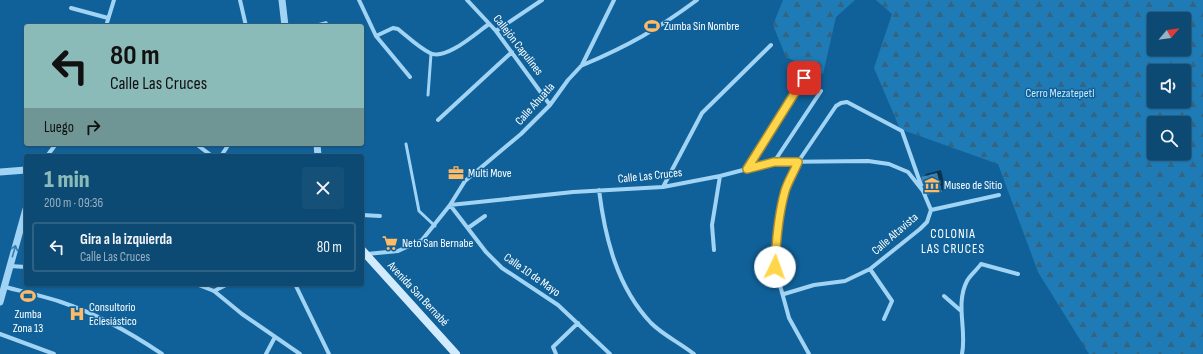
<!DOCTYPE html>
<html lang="es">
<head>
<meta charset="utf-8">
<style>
	:root { --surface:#0c4973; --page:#155078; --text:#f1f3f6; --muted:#9ab2c4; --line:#2c6185; --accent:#8bbbb9 }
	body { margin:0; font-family:"Sofia Sans Condensed",sans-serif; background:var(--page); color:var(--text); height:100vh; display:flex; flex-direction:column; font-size:15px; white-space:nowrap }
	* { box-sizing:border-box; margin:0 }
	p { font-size:13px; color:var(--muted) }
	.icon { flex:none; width:22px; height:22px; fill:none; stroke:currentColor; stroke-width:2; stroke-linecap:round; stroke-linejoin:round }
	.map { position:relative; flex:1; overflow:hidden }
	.details { position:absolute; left:24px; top:154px; width:340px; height:132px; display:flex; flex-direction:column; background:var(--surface); border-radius:4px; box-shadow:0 1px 3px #0004,0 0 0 1px var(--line) }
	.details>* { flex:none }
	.guide { position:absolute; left:24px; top:24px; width:340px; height:122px; border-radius:4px; box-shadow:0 1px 3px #0004,0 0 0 1px var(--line); background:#8bbbb9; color:#111; overflow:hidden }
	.needle { width:26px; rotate:61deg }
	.controls { position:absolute; left:1147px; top:12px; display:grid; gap:8px }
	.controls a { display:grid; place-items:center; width:44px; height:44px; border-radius:4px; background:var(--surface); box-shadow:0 1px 3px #0004,0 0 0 1px var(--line); font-size:20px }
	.pin { position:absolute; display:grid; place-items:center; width:34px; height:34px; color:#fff; margin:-17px; border-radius:8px; box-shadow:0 2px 6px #0006 }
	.me { position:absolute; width:44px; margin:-22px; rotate:3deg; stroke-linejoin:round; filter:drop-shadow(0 0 3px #0008) }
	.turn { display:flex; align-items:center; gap:14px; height:84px; padding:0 20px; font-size:18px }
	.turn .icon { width:52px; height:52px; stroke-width:2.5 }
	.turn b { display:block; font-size:28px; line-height:34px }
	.then { display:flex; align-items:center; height:38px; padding:0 20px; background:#0003; gap:8px; font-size:15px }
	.round { display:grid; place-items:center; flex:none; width:42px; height:42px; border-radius:4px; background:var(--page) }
	.summary { display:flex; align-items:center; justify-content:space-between; height:68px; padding:0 20px }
	h1 { font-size:24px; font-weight:800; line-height:30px; color:var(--accent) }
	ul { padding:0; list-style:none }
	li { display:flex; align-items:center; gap:12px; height:50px; margin:0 8px 6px; padding:0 12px; border:2px solid var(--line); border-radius:4px }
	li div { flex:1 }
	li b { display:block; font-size:15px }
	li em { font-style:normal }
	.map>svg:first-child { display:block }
	.forest { fill:url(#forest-firs); fill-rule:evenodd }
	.shadow { fill:#0007 }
	.building { fill:url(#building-cross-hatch) }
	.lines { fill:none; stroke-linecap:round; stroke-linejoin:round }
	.service { stroke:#a1d4f4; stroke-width:3 }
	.pedestrian { stroke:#a1d4f4; stroke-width:3.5 }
	.minor { stroke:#a1d4f4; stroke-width:4 }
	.tertiary { stroke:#a1d4f4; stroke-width:7 }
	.secondary { stroke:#d1ebfd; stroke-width:8 }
	.oneway { stroke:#347eb0 }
	.route-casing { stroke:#a68a30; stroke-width:10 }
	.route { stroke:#ffd54a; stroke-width:7 }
	.labels { text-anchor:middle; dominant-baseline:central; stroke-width:3; stroke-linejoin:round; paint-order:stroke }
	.poi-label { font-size:12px; fill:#fff; stroke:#106199; text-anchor:start }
	.street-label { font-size:12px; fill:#fff; stroke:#106199 }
	.park-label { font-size:12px; fill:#caeafe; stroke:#106199 }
	.neighbourhood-label { font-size:13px; letter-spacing:1px; fill:#fff; stroke:#106199 }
</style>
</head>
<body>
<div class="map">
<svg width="1203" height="354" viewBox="0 0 1203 354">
	<defs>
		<pattern id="forest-firs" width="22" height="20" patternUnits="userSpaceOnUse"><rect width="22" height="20" fill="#1e7bb6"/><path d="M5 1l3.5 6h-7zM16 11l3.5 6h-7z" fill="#356481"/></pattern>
		<pattern id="building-cross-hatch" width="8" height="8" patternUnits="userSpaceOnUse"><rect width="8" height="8" fill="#388bc1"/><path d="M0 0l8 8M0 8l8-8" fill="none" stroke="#407292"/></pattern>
	</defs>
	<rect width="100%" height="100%" fill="#106199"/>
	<path class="forest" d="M783 0H855L836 17 823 74 786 57 773 25Z
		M876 0H1203V354H1089L1038 272 998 164 900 129 874 68 892 14ZM1154 19H1184V49H1154ZM1154 71H1184V101H1154ZM1154 123H1184V153H1154Z"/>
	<path class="shadow" d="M941 170 945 187 942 191 923 178 926 174Z"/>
	<path class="building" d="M937 173 942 192 926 195 921 177Z"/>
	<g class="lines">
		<path class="service" d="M428 95 431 54
			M406 144 419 211 435 226"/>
		<path class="pedestrian" d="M314 26 326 23"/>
		<path class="minor" d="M240 0 246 26
			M359 0 376 36 393 28 398 29C408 37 418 47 430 53 446 61 476 33 489 24
			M467 0 496 31 550 105
			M71 8 108 18
			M106 26 114 0
			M496 31 542 0
			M376 36 410 77
			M583 65C628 46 658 29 697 0
			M438 120 512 52
			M196 144 212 156
			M47 156 56 144
			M221 156 229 144
			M774 162 821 91
			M747 169 805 78
			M663 187 702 113 771 45
			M599 190C605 238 617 287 651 323 663 335 680 343 694 354
			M450 205 573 192 663 187 720 176 774 162 868 161 889 164 908 172 923 191 931 210
			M450 205 486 252 502 268 558 305 610 354
			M931 210 999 195
			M362 215 380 216
			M468 228 485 216
			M714 250 712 225 720 176
			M367 254 398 251 422 240 450 205 465 181 521 134 550 105 568 80 582 65 614 0
			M10 266 26 267
			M870 269 892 301 884 319
			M196 284 214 291 242 314 300 354
			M295 284 329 354
			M5 287C24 292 43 296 61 302 97 314 131 333 162 354
			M214 291 228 284
			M784 294 814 285 845 281 870 269 920 229 927 222 931 210
			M944 296 960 310
			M0 334 54 354
			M266 354 275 337
			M556 354 553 347 578 323
			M809 354 789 318 775 267 776 242 785 190 798 162 836 106 841 103 847 102 902 131 921 185
			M962 354C967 330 955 304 967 281 970 275 977 270 981 264L1018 274"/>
		<path class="tertiary" d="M282 0 285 26
			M317 144 318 156
			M0 172 26 170
			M0 302 26 209"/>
		<path class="secondary" d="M362 250 456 354"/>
	</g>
	<defs><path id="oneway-shaft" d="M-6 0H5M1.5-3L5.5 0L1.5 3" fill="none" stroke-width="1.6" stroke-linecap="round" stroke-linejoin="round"/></defs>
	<use class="oneway" href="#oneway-shaft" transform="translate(14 251) rotate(-74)"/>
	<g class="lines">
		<defs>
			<path id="route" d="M775 267C776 242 778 216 785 191 788 181 794 172 798 162H774L747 169 804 78"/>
		</defs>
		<use href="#route" class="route-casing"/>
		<use href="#route" class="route"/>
	</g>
	<defs>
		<symbol id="stadium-bare" viewBox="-9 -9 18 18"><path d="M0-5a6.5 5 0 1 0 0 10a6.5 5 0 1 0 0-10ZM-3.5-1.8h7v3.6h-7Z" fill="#ffba65" stroke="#106199" stroke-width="2.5" paint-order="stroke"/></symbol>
		<symbol id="office-bare" viewBox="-9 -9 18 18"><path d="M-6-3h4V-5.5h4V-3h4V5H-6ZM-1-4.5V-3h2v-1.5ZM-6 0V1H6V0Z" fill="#ffba65" stroke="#106199" stroke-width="2.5" paint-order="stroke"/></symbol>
		<symbol id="museum-bare" viewBox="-9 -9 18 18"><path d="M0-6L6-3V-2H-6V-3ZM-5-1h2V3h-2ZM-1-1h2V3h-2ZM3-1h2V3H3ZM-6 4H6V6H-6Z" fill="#ffba65" stroke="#106199" stroke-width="2.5" paint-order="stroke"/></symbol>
		<symbol id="supermarket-bare" viewBox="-9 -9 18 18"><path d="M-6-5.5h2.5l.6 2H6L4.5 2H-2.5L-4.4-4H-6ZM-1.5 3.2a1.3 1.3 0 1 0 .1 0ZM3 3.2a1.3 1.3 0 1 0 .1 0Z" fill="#ffba65" stroke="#106199" stroke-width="2.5" paint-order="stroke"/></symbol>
		<symbol id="hospital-bare" viewBox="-9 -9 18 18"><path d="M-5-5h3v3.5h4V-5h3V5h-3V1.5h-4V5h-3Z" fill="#ffba65" stroke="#106199" stroke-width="2.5" paint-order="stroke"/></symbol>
	</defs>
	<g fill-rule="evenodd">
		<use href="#stadium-bare" x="641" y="15" width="22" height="22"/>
		<use href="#office-bare" x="445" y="162" width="22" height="22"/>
		<use href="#museum-bare" x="921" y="174" width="22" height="22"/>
		<use href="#supermarket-bare" x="379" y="232" width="22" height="22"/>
		<use href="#stadium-bare" x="17" y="285" width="22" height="22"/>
		<use href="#hospital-bare" x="66" y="303" width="22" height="22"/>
	</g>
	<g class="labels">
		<g class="poi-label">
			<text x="664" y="26">Zumba Sin Nombre</text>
			<text x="468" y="173">Multi Move</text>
			<text x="944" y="185">Museo de Sitio</text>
			<text x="402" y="243">Neto San Bernabe</text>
			<text x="89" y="307">Consultorio<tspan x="89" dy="14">Eclesiástico</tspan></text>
			<text x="28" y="314" text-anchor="middle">Zumba<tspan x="28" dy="14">Zona 13</tspan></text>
		</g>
		<g class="street-label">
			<text transform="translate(518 45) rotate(52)">Callejón Capulines</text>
			<text transform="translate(535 104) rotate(-48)">Calle Ahuatla</text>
			<text transform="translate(650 176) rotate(-6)">Calle Las Cruces</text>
			<text transform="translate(895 234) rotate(-41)">Calle Altavista</text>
			<text transform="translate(532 275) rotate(35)">Calle 10 de Mayo</text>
			<text transform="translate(418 294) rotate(47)">Avenida San Bernabé</text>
		</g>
		<g class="park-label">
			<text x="1060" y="93">Cerro Mezatepetl</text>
		</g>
		<g class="neighbourhood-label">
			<text x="953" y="234">COLONIA<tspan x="953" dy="15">LAS CRUCES</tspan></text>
		</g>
	</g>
</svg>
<div class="controls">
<a><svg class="needle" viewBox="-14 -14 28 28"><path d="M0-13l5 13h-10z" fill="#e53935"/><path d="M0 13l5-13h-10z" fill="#9ab2c4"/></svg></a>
<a><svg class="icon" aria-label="sound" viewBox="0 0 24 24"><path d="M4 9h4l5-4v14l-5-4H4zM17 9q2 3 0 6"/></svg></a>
<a><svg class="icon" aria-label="search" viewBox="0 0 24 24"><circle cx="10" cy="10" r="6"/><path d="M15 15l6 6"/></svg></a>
</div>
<div class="pin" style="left:804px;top:78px;background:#d93025"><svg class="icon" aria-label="arrive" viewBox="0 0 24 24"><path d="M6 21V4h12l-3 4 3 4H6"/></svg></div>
<svg class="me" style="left:775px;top:267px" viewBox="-20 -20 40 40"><circle r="19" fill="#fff"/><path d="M0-13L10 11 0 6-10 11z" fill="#ffd54a"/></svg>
<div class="guide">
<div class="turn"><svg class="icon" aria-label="left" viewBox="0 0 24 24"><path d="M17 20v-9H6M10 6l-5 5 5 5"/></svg><div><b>80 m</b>Calle Las Cruces</div></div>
<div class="then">Luego<svg class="icon" aria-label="right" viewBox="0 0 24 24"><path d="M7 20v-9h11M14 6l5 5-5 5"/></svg></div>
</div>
<section class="details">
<div class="summary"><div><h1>1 min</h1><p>200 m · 09:36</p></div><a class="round"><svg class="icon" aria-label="close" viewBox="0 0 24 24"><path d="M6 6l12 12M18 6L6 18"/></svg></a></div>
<ul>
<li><svg class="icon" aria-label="left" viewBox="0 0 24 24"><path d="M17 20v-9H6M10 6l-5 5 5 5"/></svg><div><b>Gira a la izquierda</b><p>Calle Las Cruces</p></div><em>80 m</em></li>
</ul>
</section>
</div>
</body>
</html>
